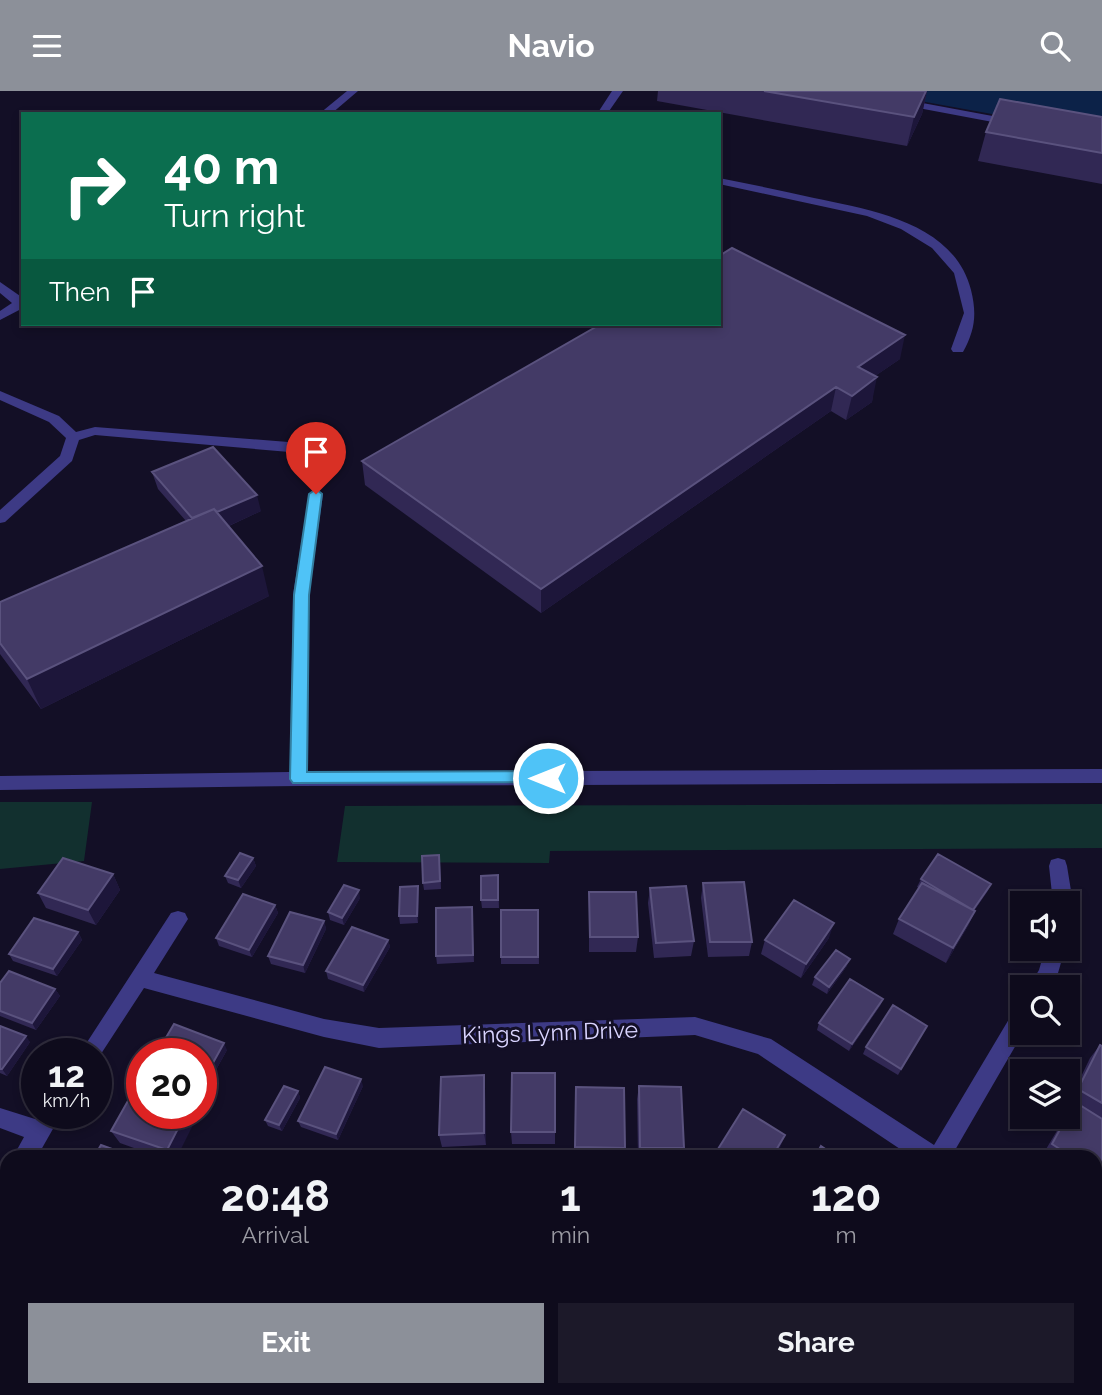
<!DOCTYPE html>
<html lang="en">
<head>
<meta charset="utf-8">
<style>
	:root { --surface:#0e0b1c; --page:#1c1929; --text:#f1f3f6; --muted:#9b9ba3; --line:#2e2b3b; --accent:#8c9099 }
	body { margin:0; font-family:Raleway,sans-serif; background:var(--page); color:var(--text); height:100vh; display:flex; flex-direction:column; font-size:26px; white-space:nowrap }
	* { box-sizing:border-box; margin:0 }
	p { font-size:23px; color:var(--muted) }
	.icon { flex:none; width:38px; height:38px; fill:none; stroke:currentColor; stroke-width:2; stroke-linecap:round; stroke-linejoin:round }
	.map { position:relative; flex:1; overflow:hidden }
	.panel { position:absolute; left:0px; top:1059px; width:1102px; height:247px; display:flex; flex-direction:column; background:var(--surface); border-radius:21px 21px 0 0; box-shadow:0 4px 10px #0003,0 0 0 2px var(--line) }
	.panel>* { flex:none }
	.hud { position:absolute; left:21px; top:21px; width:700px; height:214px; border-radius:0px; box-shadow:0 4px 10px #0003,0 0 0 2px var(--line); background:#0b6e4f; color:#fff; overflow:hidden }
	.tools { position:absolute; left:1010px; top:800px; display:grid; gap:14px }
	.tools a { display:grid; place-items:center; width:70px; height:70px; border-radius:0px; background:var(--surface); box-shadow:0 4px 10px #0003,0 0 0 2px var(--line); font-size:35px }
	.speed { position:absolute; left:21px; top:947px; display:flex; gap:14px; font-size:35px; font-weight:700; text-align:center }
	.speed>* { display:grid; place-content:center; width:91px; height:91px; border-radius:50%; background:var(--surface); box-shadow:0 4px 10px #0003,0 0 0 2px var(--line); line-height:1 }
	.speed small { font-size:18px; font-weight:400 }
	.speed .limit { border:10px solid #d22; background:#fff; color:#111 }
	.pin { position:absolute; display:grid; place-items:center; width:60px; height:60px; color:#fff; margin:-72px -30px; border-radius:50% 50% 50% 0; rotate:-45deg; box-shadow:0 0 7px #0007 }
	.pin .icon { rotate:45deg }
	.me { position:absolute; width:77px; margin:-38px; rotate:270deg; stroke-linejoin:round; filter:drop-shadow(0 0 5px #0008) }
	.turn { display:flex; align-items:center; gap:24px; height:147px; padding:0 28px; font-size:32px }
	.turn .icon { width:91px; height:91px; stroke-width:2.5 }
	.turn b { display:block; font-size:49px; line-height:60px }
	.then { display:flex; align-items:center; height:66px; padding:0 28px; background:#0003; gap:14px; font-size:26px }
	.eta { display:flex; justify-content:space-evenly; align-items:center; height:119px; text-align:center }
	.eta b { font-size:42px; font-weight:700; line-height:49px }
	.action { display:flex; gap:14px; margin-top:auto; padding:14px 28px }
	.action a { flex:1; height:80px; border-radius:0px; background:var(--accent); color:#fff; font-size:28px; font-weight:700; line-height:80px; text-align:center }
	.action a+a { background:var(--page); color:var(--text) }
	header { display:flex; justify-content:space-between; align-items:center; height:91px; padding:0 28px; background:var(--accent); color:#fff; font-size:32px; font-weight:700 }
	.map>svg:first-child { display:block }
	.green { fill:#12302f }
	.water { fill:#0c2248 }
	.lines { fill:none; stroke-linecap:round; stroke-linejoin:round }
	.service { fill:#3d3a85; fill-rule:evenodd }
	.minor { fill:#3d3a85; fill-rule:evenodd }
	.wall { fill:#312854 }
	.shaded-wall { fill:#1d163a }
	.building { fill:#433a66; stroke:#5a527e; stroke-width:2 }
	.route { fill:#4fc3f7; stroke:#337fa1; stroke-width:2 }
	.labels { text-anchor:middle; dominant-baseline:central; stroke-width:6; stroke-linejoin:round; paint-order:stroke }
	.street-label { font-size:23px; fill:#d9d4ff; stroke:#130f26 }
</style>
</head>
<body>
<header><svg class="icon" aria-label="menu" viewBox="0 0 24 24"><path d="M4 6h16M4 12h16M4 18h16"/></svg>Navio<svg class="icon" aria-label="search" viewBox="0 0 24 24"><circle cx="10" cy="10" r="6"/><path d="M15 15l6 6"/></svg></header>
<div class="map">
<svg width="1102" height="1304" viewBox="0 0 1102 1304">
	<rect width="100%" height="100%" fill="#130f26"/>
	<path class="green" d="M0 711H92L84 770 0 778Z
		M1102 713V757L550 760 549 772 337 771 345 715Z"/>
	<path class="water" d="M865 0H1102V43Z"/>
	<g class="lines">
		<path class="service" d="M347 0H358L331 23H319Z
			M612 0H623L607 23H597Z
			M901 8 1014 29 1019 32 1014 35 897 13 896 11Z
			M719 87C751 93 782 100 814 107 872 119 954 132 971 199 977 223 975 239 963 261H953L951 258 964 222 954 182 932 157 901 138 867 125 719 93Z
			M0 191 23 207V217L0 229V220L12 212 0 202Z
			M0 300 59 325 76 341 95 336 301 352 308 357 301 362 95 344 79 349 72 370 5 431 0 432V419L60 365 66 347 49 331 0 309Z
			M316 398 323 403 309 504 308 681 1102 678V692L299 695 0 699V685L290 681 293 504 309 403Z"/>
		<path class="minor" d="M1058 767 1065 769 1067 775 1073 812 1068 819V812H1053L1049 775 1051 769Z
			M178 820 185 822 188 828 154 882 324 928 379 937 695 926 771 948 934 1054 1015 918 1022 916 1023 942 951 1066H912L758 963 695 944 379 957 324 946 144 897 97 969 96 962H80L171 822Z
			M1045 858H1065L1058 882 1050 896H1029L1039 879Z
			M0 1017 35 1028 39 1022H62L37 1066H13L24 1046 0 1037Z
			M7 1084V1115L0 1118V1087Z
			M791 1298H815L814 1304H790Z"/>
	</g>
	<path class="wall" d="M658 0H927L922 23 907 55 657 10Z
		M1102 26V93L978 70 986 41Z
		M900 268 875 285 872 311 846 329 831 320 541 522 365 394 362 370Z
		M152 381 261 420 229 435 269 505 41 618 0 563V511L186 430 158 398Z
		M253 767 256 775 241 797 228 792 225 785Z
		M440 772 441 798 424 799 423 792Z
		M113 783 120 799 96 834 46 817 38 802Z
		M498 784 499 817H482L481 809Z
		M921 788 991 793 987 801 974 820H975L968 835 946 872 893 843 899 828 919 797 917 796Z
		M703 792 752 851 749 865 708 866 701 807Z
		M650 797 694 850 691 865 654 867 648 812Z
		M589 801 638 846 636 861H589Z
		M419 802 418 832 400 833 399 825Z
		M360 807 344 834 330 829 328 821Z
		M275 814 278 822 252 866 219 855 216 847Z
		M472 816 474 871 437 873 436 865Z
		M538 819 539 873H501V866Z
		M324 830 326 838 305 882 271 873 268 865Z
		M78 841 82 849 57 885 13 870 9 863Z
		M829 847 801 887 761 863 765 849Z
		M388 849 390 856 364 901 328 888 326 880Z
		M847 875 827 903 812 894 815 886Z
		M0 892 55 898 60 905 36 939 0 925Z
		M883 908 880 915 849 960 817 939 819 932Z
		M0 935 30 951 7 985 0 982Z
		M927 935 898 984 863 963 866 956Z
		M1100 954 1102 955V1094L1096 1100V1066L1042 1065 1065 1026H1068V1021L1073 1014 1069 1011 1090 967Z
		M227 959 207 995 201 993V962Z
		M555 982V1053H512L511 1041Z
		M142 985 177 1066H159L120 1052 111 1040Z
		M363 995 338 1049 301 1036 298 1030Z
		M639 995 684 1057 682 1066H638L637 1008Z
		M576 996 625 1057 624 1066H575Z
		M485 997 486 1054 442 1056 439 1044Z
		M298 1000 300 1007 282 1040 268 1035 265 1029Z
		M0 1230 52 1298 49 1304H6L0 1302Z
		M441 1298H458L455 1304H449Z
		M658 1298H719L716 1304H665Z
		M996 1298H1007L1002 1302Z"/>
	<path class="shaded-wall" d="M926 0H927L922 23 907 55 914 26Z
		M905 244 900 268 853 300 858 276Z
		M877 286 872 311 846 329 852 305Z
		M836 296 831 320 541 522V498Z
		M257 404 261 420 200 448 195 431Z
		M262 475 269 505 41 618 27 588Z
		M253 767 256 775 241 797 238 789Z
		M113 783 120 799 96 834 88 819Z
		M991 793 987 801 970 826 973 819Z
		M418 795 419 802 418 832 417 825Z
		M359 799 360 807 344 834 342 827Z
		M275 814 278 822 252 866 249 859Z
		M975 820 968 835 946 872 953 857Z
		M324 830 326 838 305 882 303 874Z
		M834 832 829 847 801 887 806 873Z
		M78 841 82 849 57 885 53 878Z
		M388 849 390 856 364 901 363 894Z
		M850 868 847 875 827 903 829 896Z
		M55 898 60 905 36 939 32 932Z
		M883 908 880 915 849 960 852 953Z
		M26 945 30 951 7 985 2 978Z
		M224 952 227 959 207 995 204 988Z
		M484 984 485 997 486 1054 484 1042Z
		M361 988 363 995 338 1049 336 1043Z
		M298 1000 300 1007 282 1040 279 1034Z
		M201 1004 205 1011 201 1018Z
		M186 1022H199L177 1066H171L167 1059Z
		M785 1044 780 1057 775 1066H772Z
		M36 1298H52L49 1304H33Z
		M293 1298H299L295 1304H289Z
		M451 1298H458L455 1304H452Z"/>
	<path class="building" d="M764 0H926L914 26Z
		M1000 8 1102 26V62L986 41Z
		M732 157 905 244 858 276 877 286 852 305 836 296 541 498 362 370 601 233H719V165Z
		M213 356 257 404 217 421 214 418 192 427 152 381Z
		M214 418 262 475 27 588 0 552V511Z
		M240 762 253 767 238 789 225 785Z
		M938 763 991 793 973 819 921 788Z
		M439 764 440 790 423 792 422 765Z
		M63 767 113 783 88 819 38 802Z
		M498 784V809H481V785Z
		M744 791 752 851H710L703 792Z
		M922 792 975 820 953 857 899 828Z
		M344 794 359 799 342 827 328 821Z
		M418 795 417 825H399L400 796Z
		M686 795 694 850 656 852 650 797Z
		M589 801H636L638 846H590Z
		M243 803 275 814 249 859 216 847Z
		M794 809 834 832 806 873 765 849Z
		M472 816 473 864 436 865V817Z
		M501 819H538V866H501Z
		M290 821 324 830 303 874 268 865Z
		M34 827 78 841 53 878 9 863Z
		M352 836 388 849 363 894 326 880Z
		M836 859 850 868 829 896 815 886Z
		M9 880 55 898 32 932 0 920V892Z
		M850 888 883 908 852 953 819 932Z
		M893 914 927 935 901 978 866 956Z
		M174 933 224 952 204 988 201 987V962H157Z
		M0 935 26 945 2 978H0Z
		M1100 954 1102 955V1012L1078 998Z
		M325 976 361 988 336 1043 298 1030Z
		M512 982H555V1041H511Z
		M484 984V1042L439 1044 441 986Z
		M142 985V1022H186L167 1059 111 1040Z
		M284 995 298 1000 279 1034 265 1029Z
		M639 995 681 996 684 1057H640Z
		M576 996 624 997 625 1057 575 1056Z
		M1075 1011 1102 1028V1085L1096 1081V1066H1072L1052 1053Z
		M743 1018 785 1044 772 1066H713Z
		M101 1054 134 1066H94Z
		M821 1055 837 1066H815Z
		M0 1230 7 1233V1298H36L33 1304H14L0 1298Z
		M215 1298H293L289 1304H218L214 1301Z
		M485 1298H542L549 1304H482Z
		M672 1298H718L714 1304H679Z
		M642 1299 648 1304H638Z"/>
	<path class="route" d="M316 398 322 403 309 504 307 681 548 680 554 682 556 687 554 691 293 692 290 688 294 504 309 403Z"/>
	<g class="labels">
		<g class="street-label">
			<text transform="translate(550 941) rotate(-2)">Kings Lynn Drive</text>
		</g>
	</g>
</svg>
<div class="tools">
<a><svg class="icon" aria-label="sound" viewBox="0 0 24 24"><path d="M4 9h4l5-4v14l-5-4H4zM17 9q2 3 0 6"/></svg></a>
<a><svg class="icon" aria-label="search" viewBox="0 0 24 24"><circle cx="10" cy="10" r="6"/><path d="M15 15l6 6"/></svg></a>
<a><svg class="icon" aria-label="layers" viewBox="0 0 24 24"><path d="M12 4l9 5-9 5-9-5zM3 14l9 5 9-5"/></svg></a>
</div>
<div class="speed"><div>12<small>km/h</small></div><div class="limit">20</div></div>
<div class="pin" style="left:316px;top:403px;background:#d93025"><svg class="icon" aria-label="arrive" viewBox="0 0 24 24"><path d="M6 21V4h12l-3 4 3 4H6"/></svg></div>
<svg class="me" style="left:548px;top:687px" viewBox="-20 -20 40 40"><circle r="17" fill="#4fc3f7" stroke="#fff" stroke-width="3"/><path d="M0-11L8 9 0 5-8 9z" fill="#fff"/></svg>
<div class="hud">
<div class="turn"><svg class="icon" aria-label="right" viewBox="0 0 24 24"><path d="M7 20v-9h11M14 6l5 5-5 5"/></svg><div><b>40 m</b>Turn right</div></div>
<div class="then">Then<svg class="icon" aria-label="arrive" viewBox="0 0 24 24"><path d="M6 21V4h12l-3 4 3 4H6"/></svg></div>
</div>
<section class="panel">
<div class="eta">
<div><b>20:48</b><p>Arrival</p></div>
<div><b>1</b><p>min</p></div>
<div><b>120</b><p>m</p></div>
</div>
<div class="action"><a>Exit</a><a>Share</a></div>
</section>
</div>
</body>
</html>
